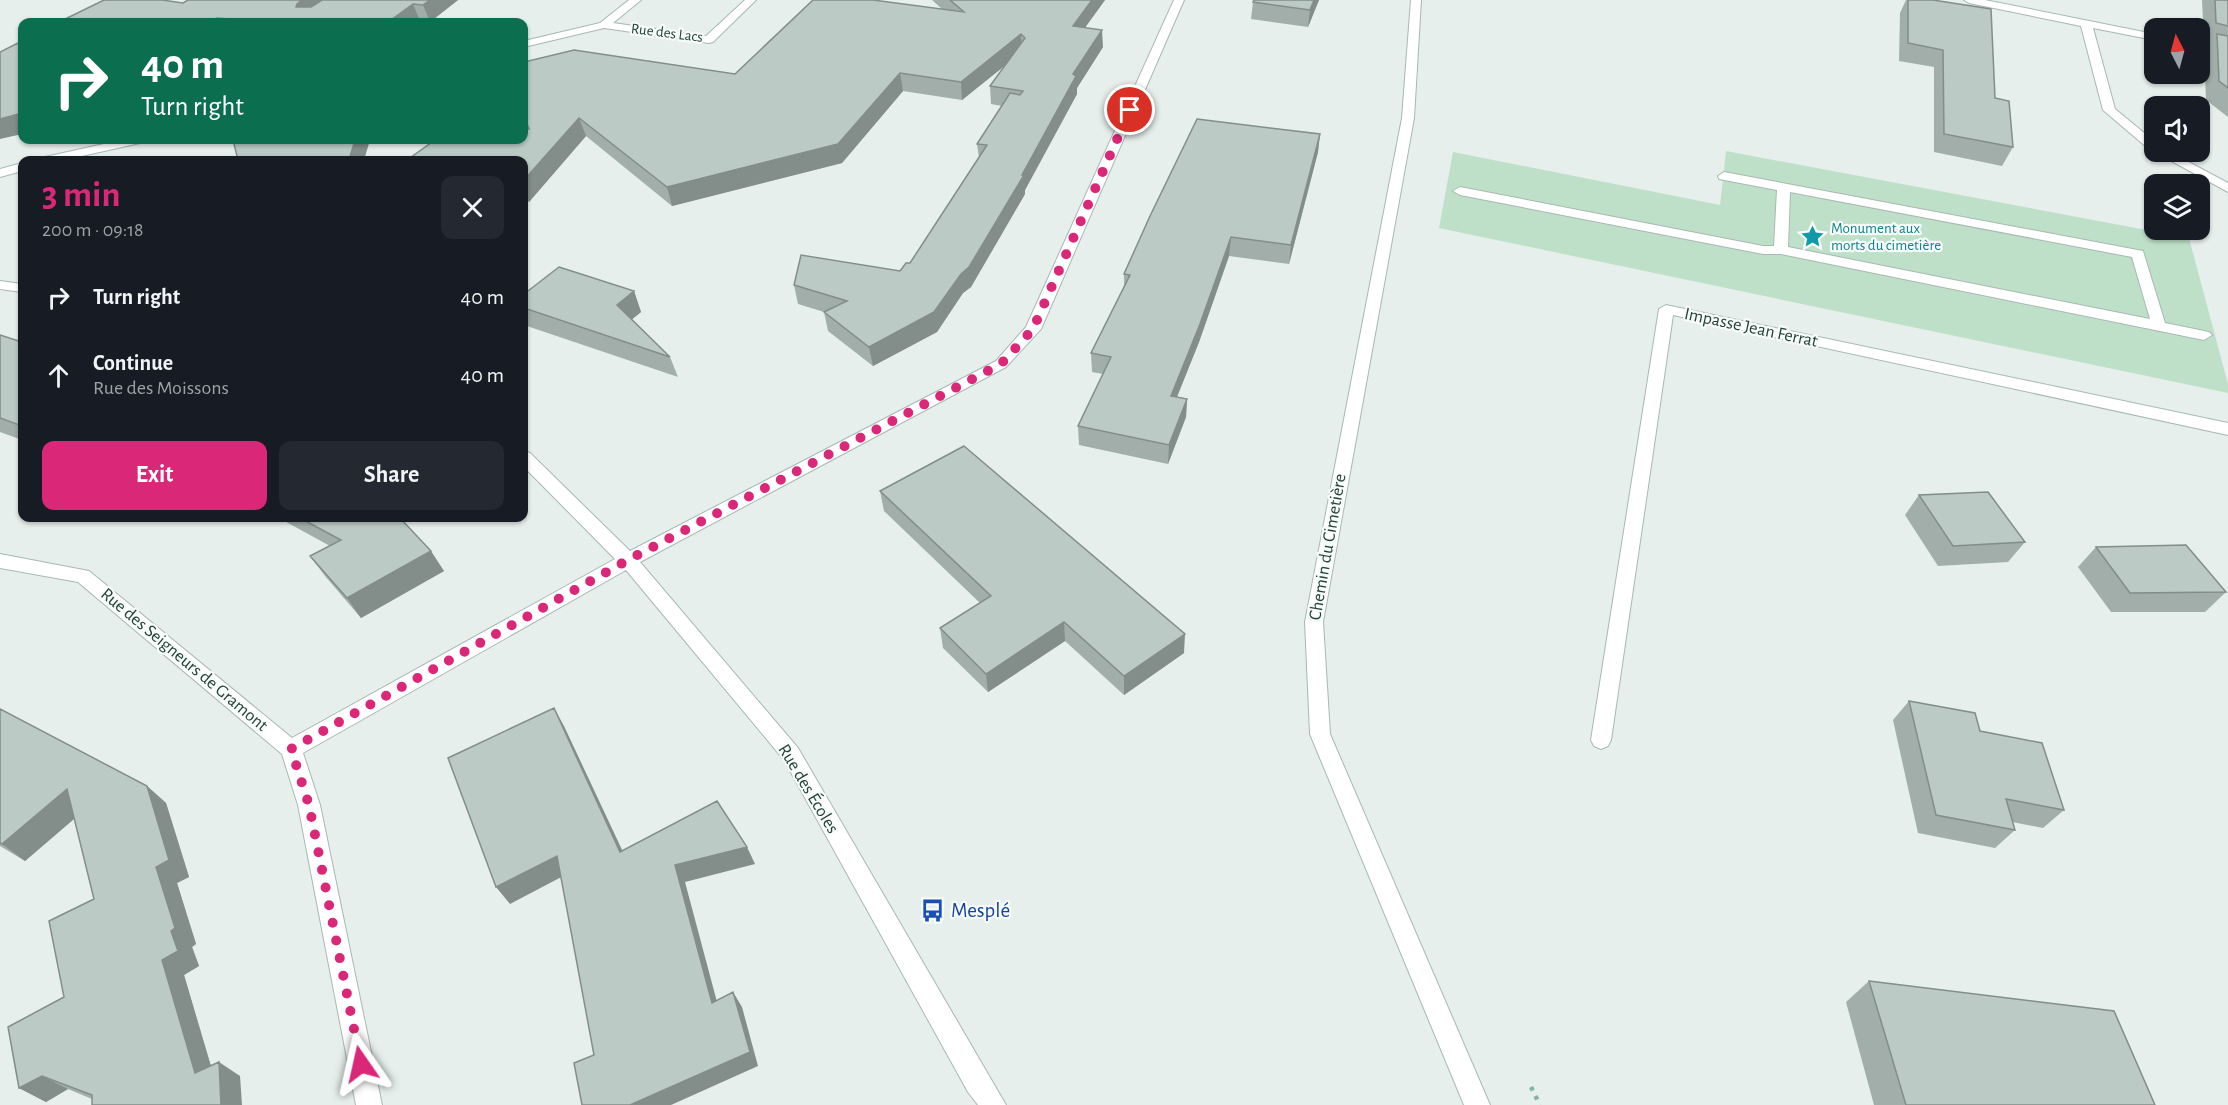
<!DOCTYPE html>
<html lang="en">
<head>
<meta charset="utf-8">
<style>
	:root { --surface:#171b24; --page:#242831; --text:#f1f3f6; --muted:#9ea1a6; --accent:#db2777 }
	body { margin:0; font-family:"Alegreya Sans",sans-serif; background:var(--page); color:var(--text); height:100vh; display:flex; flex-direction:column; font-size:22px; white-space:nowrap }
	* { box-sizing:border-box; margin:0 }
	p { font-size:20px; color:var(--muted) }
	.icon { flex:none; width:33px; height:33px; fill:none; stroke:currentColor; stroke-width:2; stroke-linecap:round; stroke-linejoin:round }
	.map { position:relative; flex:1; overflow:hidden }
	.details { position:absolute; left:18px; top:156px; width:510px; height:366px; display:flex; flex-direction:column; background:var(--surface); border-radius:12px; box-shadow:0 2px 4px #0004 }
	.details>* { flex:none }
	.guide { position:absolute; left:18px; top:18px; width:510px; height:126px; border-radius:12px; box-shadow:0 2px 4px #0004; background:#0b6e4f; color:#fff; overflow:hidden }
	.needle { width:39px; rotate:354deg }
	.fabs { position:absolute; left:2144px; top:18px; display:grid; gap:12px }
	.fabs a { display:grid; place-items:center; width:66px; height:66px; border-radius:12px; background:var(--surface); box-shadow:0 2px 4px #0004; font-size:30px }
	.pin { position:absolute; display:grid; place-items:center; width:51px; height:51px; color:#fff; margin:-26px; border:3px solid #fff; border-radius:50%; box-shadow:0 2px 6px #0007 }
	.me { position:absolute; width:66px; margin:-33px; rotate:349deg; stroke-linejoin:round; filter:drop-shadow(0 0 4px #0008) }
	.turn { display:flex; align-items:center; gap:21px; height:126px; padding:0 24px; font-size:27px }
	.turn .icon { width:78px; height:78px; stroke-width:2.5 }
	.turn b { display:block; font-size:42px; line-height:51px }
	.round { display:grid; place-items:center; flex:none; width:63px; height:63px; border-radius:12px; background:var(--page) }
	.summary { display:flex; align-items:center; justify-content:space-between; height:102px; padding:0 24px }
	h1 { font-size:36px; font-weight:600; line-height:45px; color:var(--accent) }
	.button { display:flex; gap:12px; margin-top:auto; padding:12px 24px }
	.button a { flex:1; height:69px; border-radius:12px; background:var(--accent); color:#fff; font-size:24px; font-weight:600; line-height:69px; text-align:center }
	.button a+a { background:var(--page); color:var(--text) }
	ul { padding:0; list-style:none }
	li { display:flex; align-items:center; gap:18px; height:78px; padding:0 24px }
	li div { flex:1 }
	li b { display:block; font-size:22px }
	li em { font-style:normal }
	.map>svg:first-child { display:block }
	.green { fill:#bfe0c8 }
	.lines { fill:none; stroke-linecap:round; stroke-linejoin:round }
	.minor-casing { stroke:#a8b8b2; stroke-width:2 }
	.path { stroke:#86b3a5; stroke-width:4.5; stroke-dasharray:4 6; stroke-linecap:butt }
	.minor { fill:#fff; fill-rule:evenodd }
	.wall { fill:#a1aea9 }
	.shaded-wall { fill:#838d89 }
	.building { fill:#bbcac4; stroke:#838d89; stroke-width:1.5 }
	.route { stroke:#db2777; stroke-width:10; stroke-dasharray:0 18 }
	.labels { text-anchor:middle; dominant-baseline:central; stroke-width:4.5; stroke-linejoin:round; paint-order:stroke }
	.far-street-label { font-size:15px; fill:#24423a; stroke:#f7fbf9 }
	.far-culture-label { font-size:15px; fill:#0d838f; stroke:#f7fbf9; text-anchor:start }
	.street-label { font-size:18px; fill:#24423a; stroke:#f7fbf9 }
	.near-transit-label { font-size:21px; fill:#164399; stroke:#f7fbf9; text-anchor:start }
</style>
</head>
<body>
<div class="map">
<svg width="2228" height="1105" viewBox="0 0 2228 1105">
	<rect width="100%" height="100%" fill="#e6efeb"/>
	<path class="green" d="M1726 151 2189 238 2228 384V393L1439 228 1453 152 1720 205Z"/>
	<g class="lines">
		<defs>
			<path id="minor" d="M629 0H641L613 23 706 36 745 0H756L713 42 709 43 604 28 524 47V41L600 23Z
				M1174 0H1184L1041 329 1006 367 640 562 798 748 1006 1105H978L968 1092 784 760 626 570 303 753 320 805 382 1105H356L298 805 282 754 78 582 0 568V554L89 571 292 738 615 559 524 467V451L530 453 630 551 996 361 1026 327Z
				M1411 0H1421L1414 118 1323 622 1330 734 1490 1105H1464L1310 734 1305 622 1402 118Z
				M1964 0H1985L2154 34V40L2093 28 2115 109 2154 141V151L2150 150 2103 110 2081 26 1969 3Z
				M2199 43 2228 48V54L2199 49Z
				M122 140H142L140 143 64 160H44L45 157Z
				M2155 152H2170L2228 183V192Z
				M22 163V171L0 177V169Z
				M1724 172 2143 251 2165 323 2209 332 2212 335 2204 340 1781 254H1763L1460 195 1453 191 1460 187 1763 246H1774L1777 190 1719 179 1718 176ZM1790 192 2132 257 2150 319 1788 247Z
				M0 281 22 284V292L0 289Z
				M1666 305 2228 423V435L1673 315 1611 740 1608 746 1601 749 1594 746 1591 740 1659 309Z"/>
		</defs>
		<use href="#minor" class="minor-casing"/>
		<path class="path" d="M1531 1087 1540 1105"/>
		<use href="#minor" class="minor"/>
	</g>
	<path class="wall" d="M188 0H458L430 22 420 21 418 22H59L183 3Z
		M932 0H1105L1085 27 1103 47 1077 88V94L1025 190V194L971 287 963 293 937 332 873 366 828 331 824 312 798 304 794 285 900 271 910 263 979 158 977 144 1002 106 991 104 990 86 1006 64 962 100 903 91 842 163 672 206 586 136 529 202 524 201V160L528 128 735 74 942 9Z
		M1319 0 1308 27 1251 19 1253 2Z
		M1906 0H1933L1995 98 2013 147 2002 166 1934 152V67L1899 61 1900 13Z
		M2202 0H2228V117L2206 100 2204 52 2210 43 2204 42Z
		M1320 134 1318 152 1289 264 1229 256 1199 342 1177 397 1187 399 1186 417 1168 464 1079 445 1078 426 1103 374 1092 372 1091 353 1124 288V274Z
		M22 210V220L18 214Z
		M634 291 641 312 632 319 670 357 678 377 524 325V294Z
		M0 335 22 342V440L0 432Z
		M880 491 1184 653 1124 695 1065 641 988 692 943 648 940 628 980 603 884 511Z
		M1919 495 2025 542 2008 562 1938 566 1905 515Z
		M279 518H400L444 571 361 618 325 576 310 556 330 546Z
		M2096 547 2226 592 2205 612H2111L2078 567Z
		M1909 701 1980 731 2064 810 2043 828 2012 822 2015 830 1995 848 1918 833 1893 720Z
		M0 709 147 786 166 803 189 877 177 883 196 944 192 947 199 966 184 975 211 1066 240 1076 92 1099 68 1089 46 1102 19 1088 64 997 94 899 74 819 25 861 0 846Z
		M1869 981 2155 1105H1874L1846 1002Z"/>
	<path class="shaded-wall" d="M302 0H333L305 20 296 7 297 4Z
		M430 0H458L430 22 423 5Z
		M1092 0H1105L1074 43 1073 26Z
		M1314 0H1319L1308 27 1310 10Z
		M413 4 420 21 418 22H388Z
		M217 18 220 22H208Z
		M1102 30 1103 47 1077 88V94L1025 190V194L971 287 963 293 937 332 873 366 869 347 1022 175 1073 74Z
		M1021 34 1022 52 962 100 961 82Z
		M900 73 903 91 842 163 672 206 667 187Z
		M22 113V134L0 139V119Z
		M579 118 586 136 529 202 524 189V180Z
		M1320 134 1318 152 1289 264 1291 245Z
		M355 140H370L364 160H349Z
		M1231 237 1229 256 1199 342 1170 414 1171 396Z
		M634 291 641 312 625 325 617 305Z
		M1187 399 1186 417 1168 464 1169 445Z
		M431 551 444 571 361 618 347 598Z
		M1064 622 1065 641 988 692 986 674Z
		M1185 634 1184 653 1124 695V676Z
		M554 708 564 726 631 869 620 852Z
		M147 786 166 803 189 877 177 883 196 944 192 947 199 966 184 975 217 1087 195 1073 162 960 171 931 156 867Z
		M67 789 89 806 25 861 2 844Z
		M747 847 755 864 685 882 721 1017 712 1003 675 865Z
		M557 856 569 873 510 904 496 887Z
		M733 992 742 1007 758 1066 671 1105H630Z
		M219 1062 240 1076 242 1105H221Z
		M42 1076 68 1089 46 1102 19 1088Z"/>
	<path class="building" d="M104 0H162L183 3 188 0H302L297 4 296 7H311L322 0H430L423 5 413 4 388 22H262L217 18 208 22H59Z
		M813 0H873L964 12 950 0H1092L1073 26 1102 30 1073 74 1076 76 1022 175H1024L969 267 961 274 934 312 869 347 824 312 847 301 794 285 801 255 900 271 906 263H910L987 145 977 144 1010 93 1020 95 1023 91 990 86 1025 38 1021 34 961 82 900 73 838 144 667 187 579 118 524 180V160H407L435 140H524V128L529 129 524 116V62L574 50 735 74Z
		M1254 0H1314L1310 10 1253 2Z
		M1908 0H1933L1991 9 1995 98 2009 101 2013 147 1944 134 1943 50 1908 43Z
		M2215 0H2228V26L2216 23Z
		M2217 34 2228 36V88L2219 81Z
		M22 41V113L0 119V52Z
		M1197 119 1320 134 1291 245 1231 237 1200 324 1171 396 1187 399 1169 445 1078 426 1111 357 1091 353 1130 275 1124 274 1150 216Z
		M233 140H355L349 160H238Z
		M559 267 634 291 617 305 670 357 524 308V294Z
		M0 335 22 342V426L0 418Z
		M964 446 1185 634 1124 676 1064 622 986 674 940 628 991 596 880 491Z
		M1988 492 2025 542 1953 546 1919 495Z
		M300 518H400L431 551 347 598 310 556 341 540Z
		M2186 545 2226 592 2130 593 2096 547Z
		M1909 701 1975 713 1980 731 2042 743 2064 810 2006 799 2015 830 1936 815Z
		M554 708 620 852 717 801 747 847 675 865 712 1003 733 992 750 1052 630 1105H582L574 1063 594 1055 557 856 496 887 448 758Z
		M0 709 147 786 169 860 156 867 175 928 171 931 178 951 162 960 195 1073 219 1062 221 1105H92V1095L42 1076 19 1088 8 1027 64 997 49 921 94 899 67 789 2 844 0 843Z
		M1869 981 2114 1011 2155 1105H1906Z"/>
	<g class="lines">
		<path class="route" d="M361 1064 309 805 291 749 628 560 1001 364 1033 329 1130 110"/>
	</g>
	<defs>
		<symbol id="sight-bare" viewBox="-9 -9 18 18"><path d="M0-6L1.8-2.2L6-1.7L2.9 1.2L3.7 5.4L0 3.3L-3.7 5.4L-2.9 1.2L-6-1.7L-1.8-2.2Z" fill="#0f9aa8" stroke="#f7fbf9" stroke-width="2.5" paint-order="stroke"/></symbol>
		<symbol id="bus-bare" viewBox="-9 -9 18 18"><path d="M-5-6H5V4H4V6H2V4H-2V6H-4V4H-5ZM-3.5-4V0h7V-4ZM-3.5 1.2v1.5H-2V1.2ZM2 1.2v1.5H3.5V1.2Z" fill="#1a4fb4" stroke="#f7fbf9" stroke-width="2.5" paint-order="stroke"/></symbol>
	</defs>
	<g fill-rule="evenodd">
		<use href="#sight-bare" x="1796" y="220" width="33" height="33"/>
		<use href="#bus-bare" x="916" y="894" width="33" height="33"/>
	</g>
	<g class="labels">
		<g class="far-street-label">
			<text transform="translate(667 33) rotate(7)">Rue des Lacs</text>
		</g>
		<g class="far-culture-label">
			<text x="1831" y="228">Monument aux<tspan x="1831" dy="17">morts du cimetière</tspan></text>
		</g>
		<g class="street-label">
			<text transform="translate(1751 328) rotate(12)">Impasse Jean Ferrat</text>
			<text transform="translate(1328 547) rotate(-80)">Chemin du Cimetière</text>
			<text transform="translate(184 660) rotate(40)">Rue des Seigneurs de Gramont</text>
			<text transform="translate(808 789) rotate(59)">Rue des Écoles</text>
		</g>
		<g class="near-transit-label">
			<text x="951" y="910">Mesplé</text>
		</g>
	</g>
</svg>
<div class="fabs">
<a><svg class="needle" viewBox="-14 -14 28 28"><path d="M0-13l5 13h-10z" fill="#e53935"/><path d="M0 13l5-13h-10z" fill="#9ea1a6"/></svg></a>
<a><svg class="icon" aria-label="sound" viewBox="0 0 24 24"><path d="M4 9h4l5-4v14l-5-4H4zM17 9q2 3 0 6"/></svg></a>
<a><svg class="icon" aria-label="layers" viewBox="0 0 24 24"><path d="M12 4l9 5-9 5-9-5zM3 14l9 5 9-5"/></svg></a>
</div>
<div class="pin" style="left:1130px;top:110px;background:#d93025"><svg class="icon" aria-label="arrive" viewBox="0 0 24 24"><path d="M6 21V4h12l-3 4 3 4H6"/></svg></div>
<svg class="me" style="left:361px;top:1064px" viewBox="-20 -20 40 40"><path d="M0-17L14 15 0 8-14 15z" fill="#db2777" stroke="#fff" stroke-width="4"/></svg>
<div class="guide">
<div class="turn"><svg class="icon" aria-label="right" viewBox="0 0 24 24"><path d="M7 20v-9h11M14 6l5 5-5 5"/></svg><div><b>40 m</b>Turn right</div></div>
</div>
<section class="details">
<div class="summary"><div><h1>3 min</h1><p>200 m · 09:18</p></div><a class="round"><svg class="icon" aria-label="close" viewBox="0 0 24 24"><path d="M6 6l12 12M18 6L6 18"/></svg></a></div>
<ul>
<li><svg class="icon" aria-label="right" viewBox="0 0 24 24"><path d="M7 20v-9h11M14 6l5 5-5 5"/></svg><div><b>Turn right</b></div><em>40 m</em></li>
<li><svg class="icon" aria-label="ahead" viewBox="0 0 24 24"><path d="M12 20V5M6 11l6-6 6 6"/></svg><div><b>Continue</b><p>Rue des Moissons</p></div><em>40 m</em></li>
</ul>
<div class="button"><a>Exit</a><a>Share</a></div>
</section>
</div>
</body>
</html>
